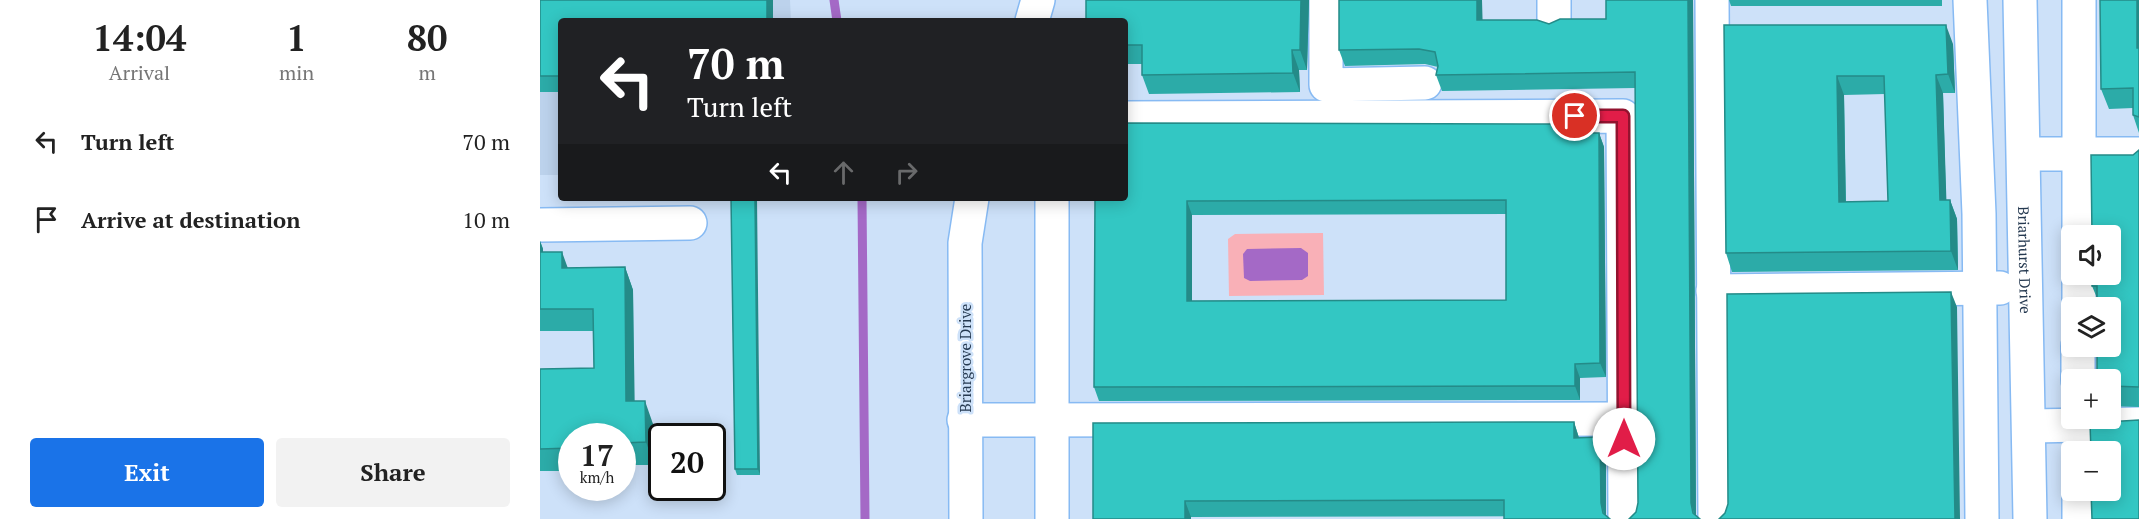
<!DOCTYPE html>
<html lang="en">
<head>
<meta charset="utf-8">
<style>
	:root { --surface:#fff; --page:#f2f2f2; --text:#222; --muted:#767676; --accent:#1a73e8 }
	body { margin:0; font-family:"PT Serif",serif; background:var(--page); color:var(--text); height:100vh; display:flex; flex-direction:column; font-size:22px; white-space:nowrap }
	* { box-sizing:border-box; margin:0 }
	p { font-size:20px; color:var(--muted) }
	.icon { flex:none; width:33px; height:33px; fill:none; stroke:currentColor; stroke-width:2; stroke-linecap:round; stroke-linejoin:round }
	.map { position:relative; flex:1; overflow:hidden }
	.panel { display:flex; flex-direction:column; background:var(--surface); width:540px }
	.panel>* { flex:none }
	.guide { position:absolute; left:18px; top:18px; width:570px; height:183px; border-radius:6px; box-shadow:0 3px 15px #0003; background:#202124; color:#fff; overflow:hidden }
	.tools { position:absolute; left:1521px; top:225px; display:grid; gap:12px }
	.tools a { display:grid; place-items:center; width:60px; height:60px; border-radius:6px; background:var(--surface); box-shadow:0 3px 15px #0003; font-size:30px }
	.speed { position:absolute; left:18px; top:423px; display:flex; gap:12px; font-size:30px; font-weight:700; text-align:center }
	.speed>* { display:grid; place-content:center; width:78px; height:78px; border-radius:50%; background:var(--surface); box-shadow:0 3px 15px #0003; line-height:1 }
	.speed small { font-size:15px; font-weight:400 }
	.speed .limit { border:3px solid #111; border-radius:9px; background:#fff; color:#111 }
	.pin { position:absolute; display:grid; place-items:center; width:51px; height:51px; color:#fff; margin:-26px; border:3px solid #fff; border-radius:50%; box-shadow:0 2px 6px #0007 }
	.me { position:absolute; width:66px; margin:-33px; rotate:0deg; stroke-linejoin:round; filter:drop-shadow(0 0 4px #0008) }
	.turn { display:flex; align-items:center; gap:21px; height:126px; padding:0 30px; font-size:27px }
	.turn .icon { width:78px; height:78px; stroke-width:2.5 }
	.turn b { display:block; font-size:42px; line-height:51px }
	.lanes { display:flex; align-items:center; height:57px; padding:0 30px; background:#0003; justify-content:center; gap:30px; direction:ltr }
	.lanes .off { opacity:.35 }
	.eta { display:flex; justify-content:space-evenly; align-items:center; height:102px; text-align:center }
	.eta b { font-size:36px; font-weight:700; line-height:42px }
	.primary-button { display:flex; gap:12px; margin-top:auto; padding:12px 30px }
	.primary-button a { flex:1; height:69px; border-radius:6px; background:var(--accent); color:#fff; font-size:24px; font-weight:700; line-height:69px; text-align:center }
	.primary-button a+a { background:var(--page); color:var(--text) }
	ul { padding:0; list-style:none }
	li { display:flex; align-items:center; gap:18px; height:78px; padding:0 30px }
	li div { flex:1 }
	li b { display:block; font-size:22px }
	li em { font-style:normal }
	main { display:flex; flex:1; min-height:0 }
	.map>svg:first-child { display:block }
	.built { fill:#bcd2ec }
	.green { fill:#f9b0b7 }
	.water { fill:#a469c6 }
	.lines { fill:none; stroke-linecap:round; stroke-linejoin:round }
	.stream { stroke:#a469c6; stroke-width:9 }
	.minor-casing { stroke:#87baf3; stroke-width:36 }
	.minor { stroke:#fff; stroke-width:33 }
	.wall { fill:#2caba8; fill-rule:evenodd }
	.shaded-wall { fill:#248b88 }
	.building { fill:#33c7c3; stroke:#248b88; stroke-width:1.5; fill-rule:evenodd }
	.route-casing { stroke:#92132f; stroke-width:15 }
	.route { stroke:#e11d48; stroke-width:10 }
	.labels { text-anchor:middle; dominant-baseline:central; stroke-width:5; stroke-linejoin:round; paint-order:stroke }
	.street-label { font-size:15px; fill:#253950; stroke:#cde1f9 }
</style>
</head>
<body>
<main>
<section class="panel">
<div class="eta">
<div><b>14:04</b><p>Arrival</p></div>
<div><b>1</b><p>min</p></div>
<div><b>80</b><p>m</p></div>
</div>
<ul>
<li><svg class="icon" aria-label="left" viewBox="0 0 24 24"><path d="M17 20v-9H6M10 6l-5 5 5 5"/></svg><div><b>Turn left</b></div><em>70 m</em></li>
<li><svg class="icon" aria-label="arrive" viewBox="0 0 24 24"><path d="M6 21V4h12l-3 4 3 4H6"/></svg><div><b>Arrive at destination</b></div><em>10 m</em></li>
</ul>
<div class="primary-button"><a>Exit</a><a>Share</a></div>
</section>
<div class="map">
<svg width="1599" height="519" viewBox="0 0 1599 519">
	<rect width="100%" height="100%" fill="#cde1f9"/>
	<path class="built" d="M0 0H250L251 21H21V175H0Z"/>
	<path class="green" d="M783 233 784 295 689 296 688 239 695 234Z"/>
	<path class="water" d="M761 248 768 253V276L762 280 710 281 704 278 703 254 707 249Z"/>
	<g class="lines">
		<path class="stream" d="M294 0 297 21
			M322 198 325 519"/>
		<defs>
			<g id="minor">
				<path d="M786 0V85L885 83"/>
				<path d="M1014 0V21"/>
				<path d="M1172 0 1175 519"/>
				<path d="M1430 0 1439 214 1442 519"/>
				<path id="s1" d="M1480 0 1490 519"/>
				<path d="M492 21 498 0"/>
				<path d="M585 118 1083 116 1085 519"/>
				<path d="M1485 154H1599"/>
				<path d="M0 225 150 223"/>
				<path d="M1539 236V0"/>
				<path d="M1173 291 1460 288"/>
				<path d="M1539 308V274"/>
				<path d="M1538 380V346"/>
				<path d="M424 420 1084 419"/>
				<path d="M1489 426 1599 424"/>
				<path d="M1539 490V519"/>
				<path d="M426 519 425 243 432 198"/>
				<path d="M512 519V198"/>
			</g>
		</defs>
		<use href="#minor" class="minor-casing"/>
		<use href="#minor" class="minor"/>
	</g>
	<path class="wall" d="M0 0H233V21H21V92H0Z
		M546 0H769L767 70H759L760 92 609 94 602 75V64H585V21Z
		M1066 0H1153L1156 516 1096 512 1098 503 1095 88 902 91 896 75 898 67 885 64 805 66 799 50 942 20 1009 24 1066 19Z
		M1189 0H1402V6H1191Z
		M1599 0V133L1593 115V108L1569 109 1561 89Z
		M1184 25 1413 44 1415 93H1403L1406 200H1410L1417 219 1418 270 1192 272 1186 253ZM1345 94 1348 201 1306 202 1304 95Z
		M1027 124 1030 133H1059L1064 147 1066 377 1040 378V400L559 401 554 387 555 198ZM966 214V300L652 301V215Z
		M1599 150V407L1570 406V380L1557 298 1552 286 1593 155Z
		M191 198 220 475H197L195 469Z
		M0 241 3 249V252L28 268 85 267 93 290 94 401 113 424 114 465H82V436H32V471H0V369L54 368 53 331H0Z
		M1034 422 1039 438 1060 437 1066 453V516L651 517V519H553Z"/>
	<path class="shaded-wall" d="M227 0H233V21H227Z
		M761 0H769L767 70 760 50Z
		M937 0H942L943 36 937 20Z
		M1148 0H1153L1156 519 1151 503Z
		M1597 0H1599V52L1597 48Z
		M1406 25 1413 44 1415 93 1408 74Z
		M752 50 759 70 760 92 753 73Z
		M1396 75 1403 93 1407 219 1400 200Z
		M1297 76 1304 95 1306 221 1299 202Z
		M1059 133 1064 147 1066 377 1060 363Z
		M215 198H217L220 475 218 469Z
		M1410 200 1417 219 1418 270 1411 251Z
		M647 201 652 215V315L647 301Z
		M0 241 3 249V274L0 267Z
		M22 252 30 274 22 268Z
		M85 267 93 290 95 424 86 401Z
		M1411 292 1417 307 1420 519H1415Z
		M1035 364 1040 378V400L1035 386Z
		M105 401 113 424 114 465 106 442Z
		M1034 422 1039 438H1034Z
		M1060 437 1066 453V519L1061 503Z
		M645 501 651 517V519H645Z"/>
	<path class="building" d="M0 0H227V21H21V76H0Z
		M546 0H761L760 50H752L753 73 602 75V45H585V21H546Z
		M799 0H937V20H997L1009 24 1020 19H1066V0H1148L1151 503 1153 513 1160 519H1089L1096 512 1098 503 1095 72 896 75 898 66 895 52 879 49 799 50Z
		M1560 0H1597V48H1599V117L1593 115V88L1561 89Z
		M1184 25H1406L1408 74 1396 75 1400 200H1410L1411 251 1186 253ZM1297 76H1344L1348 201 1299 202Z
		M585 123 1027 124 1026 133H1059L1060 363 1035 364V386L554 387 555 198H585ZM966 200V300L647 301V201Z
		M1599 150V387L1570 386V380H1557V346H1570V308H1557V286H1552V274H1570V236H1552L1551 155H1593Z
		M191 198H215L218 469H195Z
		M0 252H22V268L85 267 86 401H105L106 442 82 443V436H32V448L0 449V369L54 368 53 309H0Z
		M1411 292 1415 519H1179L1185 513 1188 504 1187 294Z
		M1599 420V519H1552L1551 490H1570V452H1551L1550 423Z
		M1034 422V438L1060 437 1061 503 1063 513 1070 519H964V500L645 501V519H553V423Z"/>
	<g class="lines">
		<defs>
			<path id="route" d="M1035 116H1083L1084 439"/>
		</defs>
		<use href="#route" class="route-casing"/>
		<use href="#route" class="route"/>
	</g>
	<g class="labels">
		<g class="street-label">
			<text stroke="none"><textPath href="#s1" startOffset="260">Briarhurst Drive</textPath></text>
			<text transform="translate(425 358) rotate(-90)">Briargrove Drive</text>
		</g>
	</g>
</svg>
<div class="tools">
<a><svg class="icon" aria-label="sound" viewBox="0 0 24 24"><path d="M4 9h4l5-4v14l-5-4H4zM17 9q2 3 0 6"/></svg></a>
<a><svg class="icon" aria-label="layers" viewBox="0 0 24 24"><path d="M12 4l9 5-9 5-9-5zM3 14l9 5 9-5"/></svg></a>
<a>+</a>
<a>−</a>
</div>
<div class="speed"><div>17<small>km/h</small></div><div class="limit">20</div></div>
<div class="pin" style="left:1035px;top:116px;background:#d93025"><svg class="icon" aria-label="arrive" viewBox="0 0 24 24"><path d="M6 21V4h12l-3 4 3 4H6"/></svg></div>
<svg class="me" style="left:1084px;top:439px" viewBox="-20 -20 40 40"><circle r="19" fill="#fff"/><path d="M0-13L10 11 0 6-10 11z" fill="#e11d48"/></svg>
<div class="guide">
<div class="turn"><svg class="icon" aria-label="left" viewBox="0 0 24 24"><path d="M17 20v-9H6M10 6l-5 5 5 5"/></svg><div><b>70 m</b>Turn left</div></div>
<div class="lanes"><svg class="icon" aria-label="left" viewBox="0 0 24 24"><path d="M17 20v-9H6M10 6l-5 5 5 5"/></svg><svg class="icon off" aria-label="ahead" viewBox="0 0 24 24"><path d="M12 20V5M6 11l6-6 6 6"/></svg><svg class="icon off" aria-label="right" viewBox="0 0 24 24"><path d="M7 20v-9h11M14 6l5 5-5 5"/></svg></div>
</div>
</div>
</main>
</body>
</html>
